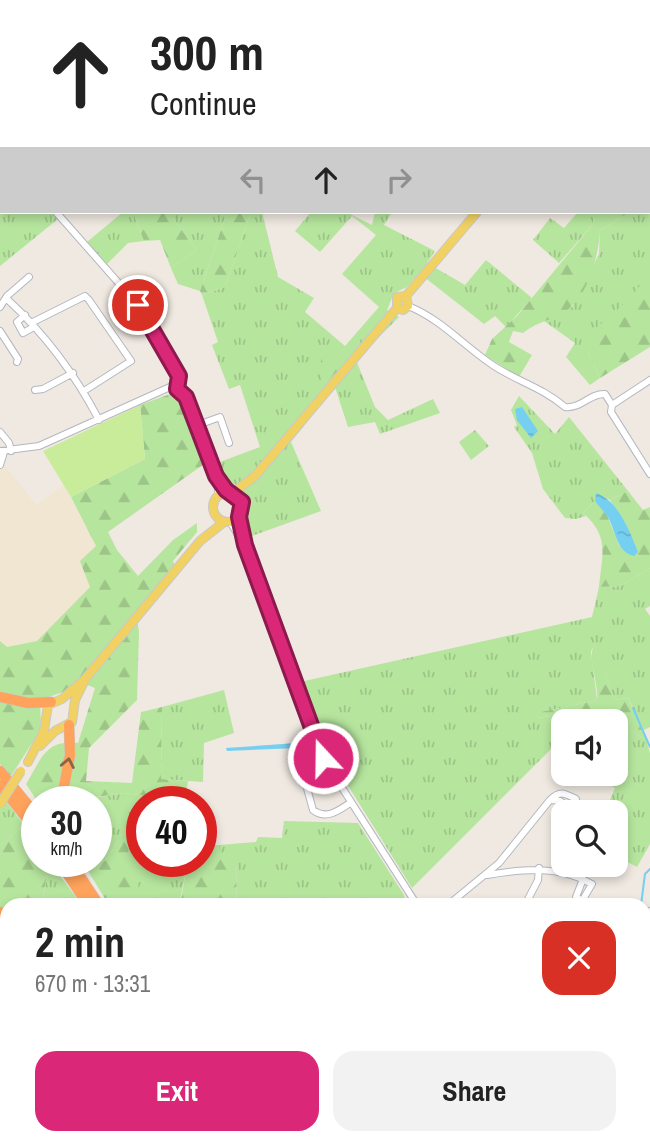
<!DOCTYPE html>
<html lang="en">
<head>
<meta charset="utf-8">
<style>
	:root { --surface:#fff; --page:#f2f2f2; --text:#222; --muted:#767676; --accent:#db2777 }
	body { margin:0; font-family:"Archivo Narrow",sans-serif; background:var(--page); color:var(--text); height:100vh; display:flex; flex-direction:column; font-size:26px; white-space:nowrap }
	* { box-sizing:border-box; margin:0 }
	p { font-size:23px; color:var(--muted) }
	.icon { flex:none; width:38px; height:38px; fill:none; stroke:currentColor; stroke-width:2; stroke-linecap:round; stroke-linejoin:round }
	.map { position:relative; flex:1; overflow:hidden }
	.panel { position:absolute; left:0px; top:898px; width:651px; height:247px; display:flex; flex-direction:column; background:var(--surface); border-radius:21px 21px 0 0; box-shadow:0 4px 10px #0003 }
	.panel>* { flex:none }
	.hud { position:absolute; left:0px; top:0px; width:651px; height:214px; box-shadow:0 4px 10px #0003; background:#fff; color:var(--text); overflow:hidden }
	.buttons { position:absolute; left:551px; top:709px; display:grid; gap:14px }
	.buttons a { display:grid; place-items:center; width:77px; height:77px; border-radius:14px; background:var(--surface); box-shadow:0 4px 10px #0003; font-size:35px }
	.speed { position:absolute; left:21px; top:786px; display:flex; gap:14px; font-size:35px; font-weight:700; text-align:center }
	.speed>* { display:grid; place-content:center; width:91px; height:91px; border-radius:50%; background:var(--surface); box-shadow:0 4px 10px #0003; line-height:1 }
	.speed small { font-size:18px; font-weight:400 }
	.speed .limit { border:10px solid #d22; background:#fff; color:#111 }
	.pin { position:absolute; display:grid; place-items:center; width:60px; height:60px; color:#fff; margin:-30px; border:4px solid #fff; border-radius:50%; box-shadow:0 2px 7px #0007 }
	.me { position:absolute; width:77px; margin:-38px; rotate:339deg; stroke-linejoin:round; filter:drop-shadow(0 0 5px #0008) }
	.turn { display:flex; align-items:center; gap:24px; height:147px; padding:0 35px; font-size:32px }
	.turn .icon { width:91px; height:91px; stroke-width:2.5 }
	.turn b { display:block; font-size:49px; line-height:60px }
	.lanes { display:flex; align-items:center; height:66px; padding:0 35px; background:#0003; justify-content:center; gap:35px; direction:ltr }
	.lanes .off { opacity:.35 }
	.round { display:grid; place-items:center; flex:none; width:74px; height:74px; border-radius:21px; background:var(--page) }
	.overview { display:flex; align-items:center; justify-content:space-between; height:119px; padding:0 35px }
	h1 { font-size:42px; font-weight:700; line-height:52px }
	.primary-button { display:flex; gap:14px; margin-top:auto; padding:14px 35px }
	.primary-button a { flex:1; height:80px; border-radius:21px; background:var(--accent); color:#fff; font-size:28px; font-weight:700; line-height:80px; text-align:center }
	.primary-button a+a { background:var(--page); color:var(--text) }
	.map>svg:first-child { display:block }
	.industrial { fill:#e3e1e8 }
	.education { fill:#f0e6d1 }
	.grass { fill:url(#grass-tufts) }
	.forest { fill:url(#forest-firs) }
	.pitch { fill:#c9ec9a }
	.water { fill:url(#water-ripples) }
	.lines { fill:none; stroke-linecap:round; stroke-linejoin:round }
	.stream { stroke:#75cff0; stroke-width:2 }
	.minor-casing { stroke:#b4b7c1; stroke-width:8 }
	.major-casing { stroke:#c9c9c9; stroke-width:10 }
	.highway-casing { stroke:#c9c9c9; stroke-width:11 }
	.minor { stroke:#fff; stroke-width:6 }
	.major { stroke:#f2d163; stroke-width:8 }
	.highway { stroke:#ffa35c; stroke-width:10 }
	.major-bridge-casing { stroke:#c9c9c9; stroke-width:10; stroke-linecap:butt }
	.major-bridge { stroke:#f2d163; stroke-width:8 }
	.oneway { stroke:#8c6343 }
	.route-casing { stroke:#8e194d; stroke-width:18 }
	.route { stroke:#db2777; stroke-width:12 }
</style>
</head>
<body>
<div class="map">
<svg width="650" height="1143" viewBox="0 0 650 1143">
	<defs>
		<pattern id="grass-tufts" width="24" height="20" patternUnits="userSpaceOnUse" patternTransform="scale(1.75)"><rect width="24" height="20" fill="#b6e59e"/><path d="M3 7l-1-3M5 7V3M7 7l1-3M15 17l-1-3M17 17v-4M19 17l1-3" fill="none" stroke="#9dc588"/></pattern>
		<pattern id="forest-firs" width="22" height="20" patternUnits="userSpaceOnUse" patternTransform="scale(1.75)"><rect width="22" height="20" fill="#b6e59e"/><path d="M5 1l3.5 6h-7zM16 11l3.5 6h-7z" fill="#9dc588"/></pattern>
		<pattern id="water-ripples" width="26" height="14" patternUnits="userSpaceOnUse" patternTransform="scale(1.75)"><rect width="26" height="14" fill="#75cff0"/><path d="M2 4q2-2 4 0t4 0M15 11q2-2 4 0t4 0" fill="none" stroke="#66b2ce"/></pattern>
	</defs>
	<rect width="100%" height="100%" fill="#efe9e1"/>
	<path class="industrial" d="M0 932 7 934V1023L0 1026Z"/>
	<path class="education" d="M0 460 36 505 64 485 96 546 90 587 37 641 7 647 0 641Z"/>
	<path class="grass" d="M0 145 2 212H60L63 215 0 266Z
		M650 209V274L588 352 600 378 590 385 566 357 575 343 544 321 572 307 599 254 600 231 629 212H649Z
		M123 212H133L144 241 128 243 107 264 87 242Z
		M168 212H227L200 291 178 284 171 268 197 250Z
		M251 212H262L278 277 314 298 305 312 345 346 379 307 342 274 376 235 352 216 320 252 295 231 311 212H346L372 225 375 212H392L384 225 435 251 427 263 465 285 486 260 532 298 506 327 495 316 484 324 419 273 407 287 394 293 387 310 399 317 356 360 375 407 388 420 433 399 440 413 380 434 375 422 348 427 335 387 291 442 321 511 249 537 243 521C253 504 247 497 235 484H230L217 463 260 447 240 385 229 389 212 345 218 342 202 295 225 287Z
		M578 212H594L593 224 559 263 533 240 550 218 564 228Z
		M519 396 555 434 569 417 628 491 610 500 596 493 595 501 583 513 586 516 576 519 565 518 543 489 532 453 514 427 517 425 511 410Z
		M475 430 489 446 471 460 459 442Z
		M650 568V606L645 609 650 616V727L644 730 628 698 615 700 594 646 591 651 597 700 537 713 538 718 591 710 613 721H564L563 756 551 749 412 888 327 752 300 682 592 617 599 587 621 586Z
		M224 690 234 733 204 743 203 782 161 779 162 707Z
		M616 723 646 739 650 753V844L637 867 616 856V812H605L615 788 592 774H616Z
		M0 793 24 825 0 846Z
		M124 793 185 801 142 802V861H176V864L187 866 179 905H108L112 899 138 892 125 863 129 849 118 841 105 861 85 866 82 861H96V802H69Z
		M284 821 358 823 404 895 406 905H236L237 864 219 855V845L256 842 258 837 282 838Z
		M49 861 82 905H42Z
		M7 1023V1138H192L194 1143H0V1026Z"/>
	<path class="forest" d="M133 212H168L197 250 171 268 160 240 144 241Z
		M227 212H251L225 287 202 295 200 291Z
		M594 212H629L600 231C599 253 589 291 571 307 558 319 537 321 523 333L513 331 509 342 532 355 519 377 485 355 492 339 517 316 593 224Z
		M650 274V347L600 378 588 352 595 329 625 303Z
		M345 346 353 355 321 388V356L334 357Z
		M173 393 182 398 207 462 108 532 117 550 138 576 173 540 197 523V532L173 561 176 568 136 613 139 632 137 700 89 748 86 781 132 783 141 712 162 707 161 779 188 781 185 801 124 793 69 801H37L26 784C41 760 45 739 78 743L95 688 77 681 66 691 40 700 41 729 11 776 0 764V641L7 647 37 641 90 587 80 561 96 546 71 497 145 459 140 405Z
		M628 491 643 510 650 507V568L621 586 599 587C602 555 610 536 583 513L595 501 607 515 619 545 638 552 610 500Z
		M594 645 615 700 628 698 646 739 591 710 538 718 536 713 597 700C599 683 587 659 594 645Z
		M24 825 37 842V861H49L42 905H7V909L0 907V846Z
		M126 838 129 849 126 863 137 869 139 893 107 902 85 866 105 861 118 841Z
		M219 845 220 855 237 863 236 905H180L187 866 198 868 204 855 201 846Z
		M272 1138H346V1141L273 1143Z"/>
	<path class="pitch" d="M140 405 145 459 71 497 43 451Z"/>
	<path class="water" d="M522 407 538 431 531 438 517 420 515 409Z
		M596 493C618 500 630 532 638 552L634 556C617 552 616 533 609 519 605 512 599 507 595 501Z
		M297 743 298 748 227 751 226 748Z"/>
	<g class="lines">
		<path class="stream" d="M633 708 650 747
			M641 905 645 874 650 869
			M7 939 2 958 7 971
			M78 1138 80 1143
			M497 1143 500 1138"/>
		<defs>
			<path id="minor" d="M451 0 452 2
				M566 0 568 2
				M625 0 628 2
				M244 2 245 0
				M537 2 538 0
				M649 33 650 34
				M0 150 2 151
				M56 212 138 305 179 376 177 389
				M7 299C45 334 75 374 99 420
				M408 306C441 319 465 347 494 366 517 381 543 388 565 407 581 409 590 393 605 394L612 405 611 412 650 474
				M0 307 7 296 29 277
				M25 315 17 322 23 333 34 327
				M31 323 85 296 89 300 131 361 84 391
				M0 331 18 359 17 362
				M35 390 43 389 73 373
				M612 405 650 380
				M198 425 220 417 229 443
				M0 432 9 443 11 451
				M0 451 39 446 170 387 186 397 216 476 219 496
				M0 465 4 452
				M219 480 229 492
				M239 517 245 545 323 758 417 905
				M230 522 240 538
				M327 764 303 774 313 810C326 820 338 811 350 803
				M487 875C524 869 558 865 592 884L582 901 576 897 583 879
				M448 905 499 863 550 800C560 790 564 793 576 799L577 807 572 809 560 801 550 800
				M525 905 538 880 539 868
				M644 917 650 911
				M644 1005 650 1004
				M644 1053 650 1057
				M644 1117 650 1112
				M376 1139 377 1138
				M596 1143 612 1138"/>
			<path id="major" d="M648 2 650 0
				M649 11 650 12
				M649 24 650 23
				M406 296 477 212
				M397 308 403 310 408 306 406 296
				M397 308V297L406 296
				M213 507a15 15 0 1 1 30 0a15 15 0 1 1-30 0Z
				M233 493 255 476 397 308
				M40 746 55 731 72 722 75 700 83 684
				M28 762 44 731 48 705 62 699 85 679 200 541 224 522"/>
			<path id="highway" d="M0 697 28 703 51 702
				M0 771 37 816
				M0 785 37 831
				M61 802 70 755 69 725
				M59 861 88 905
				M70 861 99 905
				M0 912 7 914
				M200 1138 202 1143
				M209 1138 211 1143"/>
		</defs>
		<use href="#minor" class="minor-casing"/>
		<use href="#major" class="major-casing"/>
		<use href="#highway" class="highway-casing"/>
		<use href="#minor" class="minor"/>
		<use href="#major" class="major"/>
		<use href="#highway" class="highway"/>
		<defs>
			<path id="major-bridge" d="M0 804 21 771"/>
		</defs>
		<use href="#major-bridge" class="major-bridge-casing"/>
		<use href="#major-bridge" class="major-bridge"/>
	</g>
	<defs><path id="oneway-chevron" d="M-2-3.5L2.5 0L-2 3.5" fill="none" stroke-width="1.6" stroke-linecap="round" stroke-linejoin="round" transform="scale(1.75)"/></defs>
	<use class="oneway" href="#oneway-chevron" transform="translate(68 763) rotate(-79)"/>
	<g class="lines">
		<defs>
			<path id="route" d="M138 305 179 376 177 389 186 397 216 476 226 490 242 502 239 517 245 545 323 758"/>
		</defs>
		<use href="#route" class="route-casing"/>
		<use href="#route" class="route"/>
	</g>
</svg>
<div class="buttons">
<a><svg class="icon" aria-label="sound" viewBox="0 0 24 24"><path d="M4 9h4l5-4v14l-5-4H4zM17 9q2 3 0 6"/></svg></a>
<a><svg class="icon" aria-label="search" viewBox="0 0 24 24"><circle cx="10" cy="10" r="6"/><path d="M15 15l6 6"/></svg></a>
</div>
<div class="speed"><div>30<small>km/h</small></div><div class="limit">40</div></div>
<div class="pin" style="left:138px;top:305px;background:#d93025"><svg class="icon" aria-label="arrive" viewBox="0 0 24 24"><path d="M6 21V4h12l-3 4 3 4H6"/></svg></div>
<svg class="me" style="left:323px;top:758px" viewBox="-20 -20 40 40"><circle r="17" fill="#db2777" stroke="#fff" stroke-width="3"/><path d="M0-11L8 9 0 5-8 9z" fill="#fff"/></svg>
<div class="hud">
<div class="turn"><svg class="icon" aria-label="ahead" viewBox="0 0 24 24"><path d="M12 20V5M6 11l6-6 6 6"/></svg><div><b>300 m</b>Continue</div></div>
<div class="lanes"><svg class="icon off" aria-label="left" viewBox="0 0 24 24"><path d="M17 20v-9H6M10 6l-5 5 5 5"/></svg><svg class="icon" aria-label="ahead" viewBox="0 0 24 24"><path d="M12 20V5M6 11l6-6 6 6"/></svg><svg class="icon off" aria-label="right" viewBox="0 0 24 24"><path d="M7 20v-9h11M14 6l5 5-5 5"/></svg></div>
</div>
<section class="panel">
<div class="overview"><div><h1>2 min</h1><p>670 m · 13:31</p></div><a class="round" style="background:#d93025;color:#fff"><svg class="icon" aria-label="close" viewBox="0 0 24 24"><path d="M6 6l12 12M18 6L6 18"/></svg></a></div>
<div class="primary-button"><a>Exit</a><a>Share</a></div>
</section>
</div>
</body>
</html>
